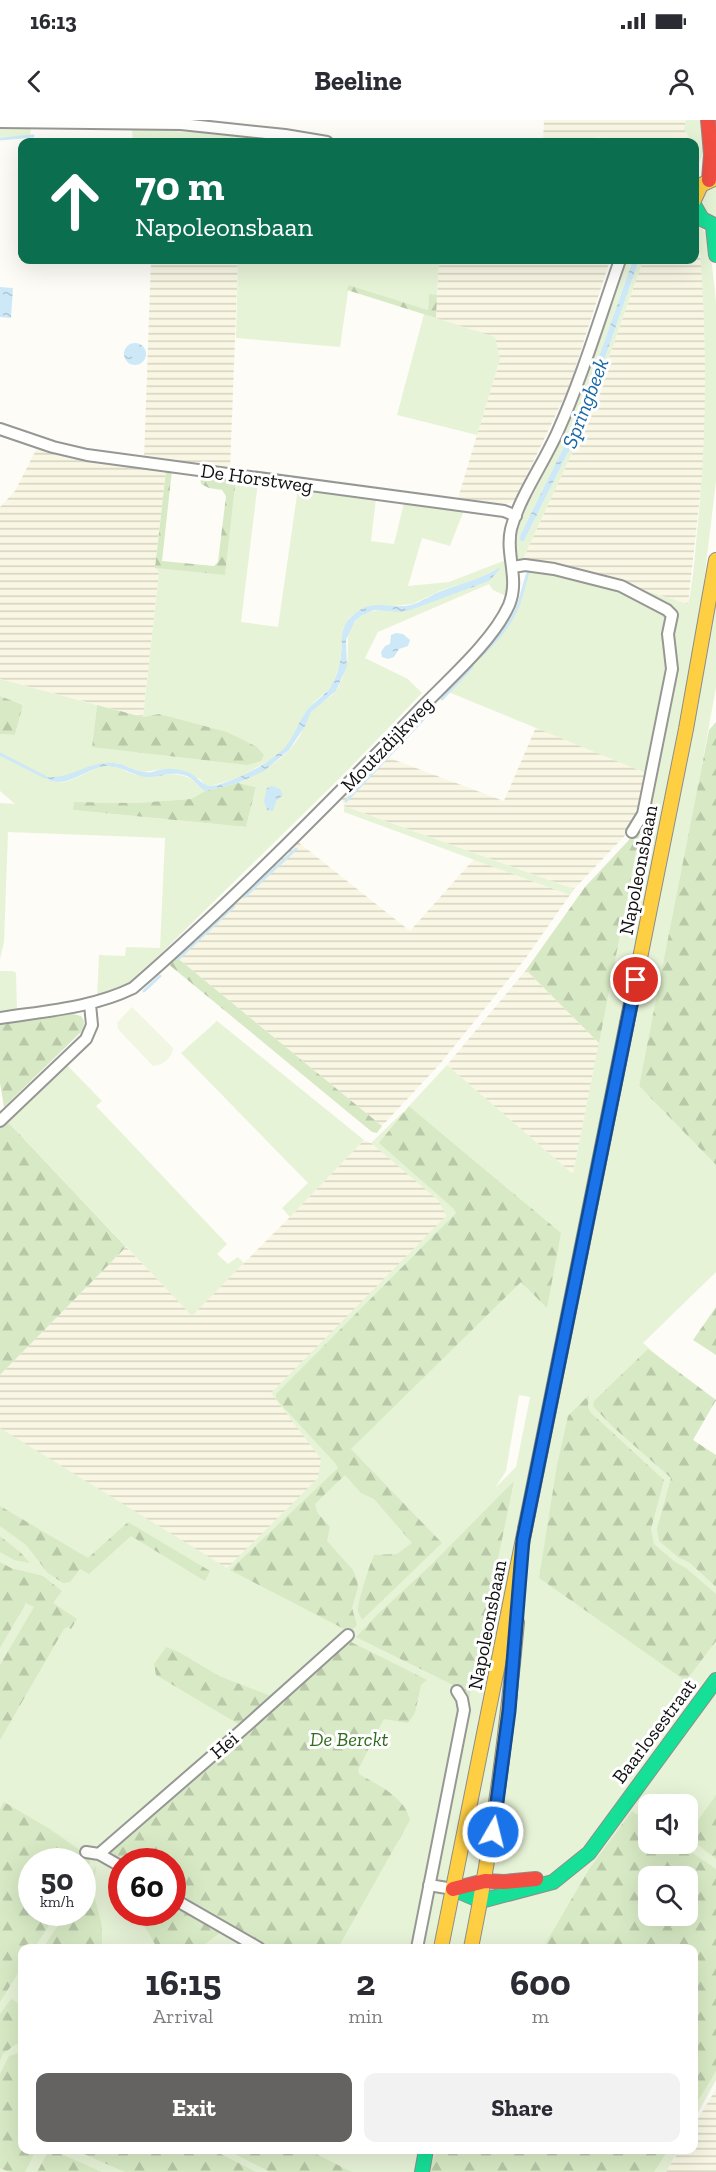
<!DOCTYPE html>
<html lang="en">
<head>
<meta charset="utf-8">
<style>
	:root { --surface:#fff; --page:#f2f2f3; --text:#2b2b33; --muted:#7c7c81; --accent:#646362 }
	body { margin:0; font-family:"Zilla Slab",serif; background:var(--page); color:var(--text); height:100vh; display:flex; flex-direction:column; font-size:22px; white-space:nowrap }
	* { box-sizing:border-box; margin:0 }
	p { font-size:20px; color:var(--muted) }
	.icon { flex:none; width:33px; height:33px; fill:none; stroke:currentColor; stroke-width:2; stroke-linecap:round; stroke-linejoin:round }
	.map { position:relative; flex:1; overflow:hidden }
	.drawer { position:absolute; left:18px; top:1824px; width:680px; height:210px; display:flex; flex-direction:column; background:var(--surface); border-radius:12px; box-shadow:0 6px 24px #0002 }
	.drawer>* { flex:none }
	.top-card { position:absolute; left:18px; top:18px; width:681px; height:126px; border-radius:12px; box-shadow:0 6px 24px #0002; background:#0b6e4f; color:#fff; overflow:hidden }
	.buttons { position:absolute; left:638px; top:1674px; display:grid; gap:12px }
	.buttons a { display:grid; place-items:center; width:60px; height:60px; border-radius:12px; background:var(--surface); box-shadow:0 6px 24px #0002; font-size:30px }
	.speed { position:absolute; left:18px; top:1728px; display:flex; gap:12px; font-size:30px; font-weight:700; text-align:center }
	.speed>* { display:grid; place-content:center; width:78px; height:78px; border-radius:50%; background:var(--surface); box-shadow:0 6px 24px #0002; line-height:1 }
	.speed small { font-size:15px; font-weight:400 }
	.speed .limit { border:9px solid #d22; background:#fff; color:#111 }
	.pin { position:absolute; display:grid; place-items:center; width:51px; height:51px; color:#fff; margin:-26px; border:3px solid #fff; border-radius:50%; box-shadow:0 2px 6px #0007 }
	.me { position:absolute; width:66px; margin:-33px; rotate:8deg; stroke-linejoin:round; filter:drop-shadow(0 0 4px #0008) }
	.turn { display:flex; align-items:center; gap:21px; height:126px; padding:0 18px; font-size:27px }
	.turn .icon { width:78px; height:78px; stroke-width:2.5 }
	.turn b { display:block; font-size:42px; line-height:51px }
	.eta { display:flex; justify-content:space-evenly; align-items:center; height:102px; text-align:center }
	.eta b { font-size:36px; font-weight:800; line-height:42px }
	.button { display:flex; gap:12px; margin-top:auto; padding:12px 18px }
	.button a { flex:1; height:69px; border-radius:12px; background:var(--accent); color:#fff; font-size:24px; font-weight:800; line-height:69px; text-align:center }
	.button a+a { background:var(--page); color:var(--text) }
	.status { display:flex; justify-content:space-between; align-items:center; height:42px; padding:0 30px; background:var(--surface); direction:ltr }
	.status svg { height:16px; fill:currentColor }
	header { display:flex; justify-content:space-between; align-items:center; height:78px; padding:0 18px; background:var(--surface); font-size:27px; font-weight:800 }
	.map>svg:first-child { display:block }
	.farmland { fill:url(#farmland-rules) }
	.grass { fill:#e7f3d7; fill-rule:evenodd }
	.forest { fill:url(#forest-firs); fill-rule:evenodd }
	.pitch { fill:#f0f6e1 }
	.water { fill:url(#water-ripples) }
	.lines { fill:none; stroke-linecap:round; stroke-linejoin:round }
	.stream { stroke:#cde8f7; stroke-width:3 }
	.street-casing { stroke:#979795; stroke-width:14 }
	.fast-casing { stroke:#8e8d8b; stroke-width:16 }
	.slow-casing { stroke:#8e8d8b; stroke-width:16 }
	.jam-casing { stroke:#8e8d8b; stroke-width:16 }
	.street { stroke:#fffffe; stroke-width:10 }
	.fast { stroke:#16e098; stroke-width:14 }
	.slow { stroke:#ffcf43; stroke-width:14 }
	.jam { stroke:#f24e42; stroke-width:14 }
	.route-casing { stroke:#114b97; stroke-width:15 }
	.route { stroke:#1a73e8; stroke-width:10 }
	.labels { text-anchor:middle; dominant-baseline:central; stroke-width:6; stroke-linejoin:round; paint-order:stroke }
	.street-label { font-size:20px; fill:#111; stroke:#fff }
	.park-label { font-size:20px; font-style:italic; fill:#2f6b1f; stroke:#fff }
	.water-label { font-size:21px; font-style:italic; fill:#1768a6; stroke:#fff }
</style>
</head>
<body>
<div class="status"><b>16:13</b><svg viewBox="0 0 49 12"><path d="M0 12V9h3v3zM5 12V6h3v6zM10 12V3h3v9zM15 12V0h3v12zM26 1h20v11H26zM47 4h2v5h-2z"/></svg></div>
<header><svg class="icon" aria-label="back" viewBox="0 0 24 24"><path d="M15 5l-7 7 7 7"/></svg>Beeline<svg class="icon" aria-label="person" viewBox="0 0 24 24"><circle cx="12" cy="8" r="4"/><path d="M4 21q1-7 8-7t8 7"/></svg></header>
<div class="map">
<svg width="716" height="2052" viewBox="0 0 716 2052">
	<defs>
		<pattern id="farmland-rules" width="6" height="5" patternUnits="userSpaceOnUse" patternTransform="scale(1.5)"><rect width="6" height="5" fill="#f9f7e4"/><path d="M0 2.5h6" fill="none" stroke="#d4d3c3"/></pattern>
		<pattern id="forest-firs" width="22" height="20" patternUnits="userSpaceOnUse" patternTransform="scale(1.5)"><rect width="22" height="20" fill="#d8eac5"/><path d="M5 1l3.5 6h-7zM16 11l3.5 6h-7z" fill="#b8c8a8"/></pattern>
		<pattern id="water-ripples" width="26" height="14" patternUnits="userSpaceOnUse" patternTransform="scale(1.5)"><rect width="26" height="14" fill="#cde8f7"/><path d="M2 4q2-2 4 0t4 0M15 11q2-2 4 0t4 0" fill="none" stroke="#afc6d3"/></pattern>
	</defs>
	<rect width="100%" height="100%" fill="#fdfcf7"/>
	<path class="farmland" d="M544 0H686L684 9 692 22H633L596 17 594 22H543Z
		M695 130 700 131 704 182 706 287 703 349 688 484 622 463 522 441 586 303 643 140H694Z
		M151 140H238L230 350 144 339Z
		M439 140H610L569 267 515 380 507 384 458 378 500 239 436 198Z
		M37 328 64 336 166 350 155 448 159 452 143 597 0 559V387L15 371Z
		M536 607 648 654 635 705 574 769 344 686 341 678 384 636 504 681Z
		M298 722 410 811 474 739 570 775 525 839 439 945 382 1006 175 836Z
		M526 850 599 923 573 1054 447 945Z
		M364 1020 373 1024 454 1089 335 1343 230 1450 0 1314V1255L126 1127 192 1195 290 1097Z
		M716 1969V2052H666L679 2030H693V2007Z"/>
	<path class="grass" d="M686 0H705L703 33 695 53 694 22H692L684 9Z
		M31 8 30 16 0 17V9Z
		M132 9 214 13 293 22H133Z
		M716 65V98C698 92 696 69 716 65Z
		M695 99 709 117 716 182V361L699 504 716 458V567L690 712 639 966 716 1045V1152L643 1223 708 1279 693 1320 716 1336V1960L693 2002V1828H22V2030H678L666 2052H0V1308L227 1448 318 1358 321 1339 271 1273 446 1096 439 1081 371 1023 402 993 411 989 561 1113 409 986 447 945 573 1054 641 707 674 550 671 514 673 500 679 492 622 463 688 484C694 458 695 430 698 402 707 312 707 222 700 131L695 130ZM519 1275 530 1277 516 1347 495 1368 506 1351ZM648 1684H687V1724H648ZM32 1742H82V1792H32ZM122 1742H172V1792H122ZM648 1756H687V1796H648Z
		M238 140H439L437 175H429L428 190 349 165 340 227 236 218Z
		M626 140H633L576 302 519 418 524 421 582 304 639 140H643L586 303 522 441 516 438C512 424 515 411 520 397L569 300Z
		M424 194 495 217 500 239 477 315 397 295Z
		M236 359 258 362 241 502 278 507 298 368 376 378 371 421 394 424 404 383 464 390 450 426 422 418 408 466 449 462 506 440 509 457 506 476 493 470 489 464 378 512 365 538 408 559 422 573 342 656 141 853 123 867 97 878 99 835 125 836 126 827 160 828 165 718 8 712 4 822 0 839V683L15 684 0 671V614L15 615 23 585 0 576V559L97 585 92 627 159 594 143 597 159 452 155 448 225 454ZM498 448 489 461 411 490C394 494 378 485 362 496 339 511 353 530 345 550 343 556 340 565 336 571 330 579 318 583 311 592 305 600 303 612 297 620 283 641 260 653 238 663L256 667 246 707 73 690 75 682 135 683 191 679 205 671C198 667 195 660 187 657 170 650 154 659 137 655 126 653 119 645 106 646 86 648 64 673 45 657H61L117 643 143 652 165 649 200 659 205 665 210 666 236 659 274 638 286 627 296 613 304 595 314 582 327 571 333 563 340 544 343 509 349 498 361 489 413 484 442 470 480 458Z
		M529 451H544L620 468 668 495 670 549 648 654 446 571 495 517 516 489Z
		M344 686 574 769 570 775 344 692Z
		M0 851H13L16 853 17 889 0 892Z
		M217 901 364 1020 290 1097 282 1088 308 1063 181 933Z
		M65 943 102 981 96 986 227 1124 217 1134 228 1144 238 1137 244 1143 192 1196 6 1000Z"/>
	<path class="forest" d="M349 165 428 190 429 174 437 175 436 198 347 170Z
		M166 350H172L162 441 214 446 218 442 226 376 222 370 209 368 201 364 200 354 236 359 225 455 155 448Z
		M0 576 23 585 15 615 0 614Z
		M97 585 143 597 159 594 227 612 257 627 264 635 261 641 247 645 92 627Z
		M716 602V1045L639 966 709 610Z
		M238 663 256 667 246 707 73 690 74 682 135 683 191 679 205 671Z
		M641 707 599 923 526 850 585 767Z
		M175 836 382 1006 377 1013 372 1012 167 843Z
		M69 893 81 896C86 902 84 906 81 912L4 987 0 963V904Z
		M409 986 561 1113 547 1188 521 1162 351 1329 442 1423 362 1500C361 1497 359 1494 358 1491 357 1483 370 1444 374 1435L397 1434 412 1423 374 1379 361 1373 345 1355 315 1384 317 1392 330 1407 327 1421 353 1450 357 1460 358 1467 352 1488 357 1505 350 1512 230 1450 338 1348 335 1343 276 1279V1274L456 1093 454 1089 379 1023Z
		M6 1000 126 1127 0 1255V1006Z
		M716 1187V1235L693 1220Z
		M648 1229 716 1280 693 1320 716 1335V1467L690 1443 678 1437 659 1421 657 1409 671 1358 612 1306 593 1286 594 1281Z
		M589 1275 588 1286 590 1292 664 1360 651 1409 654 1424 675 1442 686 1448 716 1474V1521L686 1561 539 1458 557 1345 568 1296Z
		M514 1361 469 1580 461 1569 455 1566 356 1517 378 1494 432 1444Z
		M0 1386 88 1438 128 1402 210 1451 205 1461 131 1416 89 1454 80 1449 70 1462 63 1463 48 1453 26 1425 0 1406Z
		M0 1416 20 1432 30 1443 14 1440 0 1432Z
		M0 1442 11 1448 43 1456 62 1471 53 1483 77 1499 71 1509 67 1507 64 1509 0 1620V1545L34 1487 26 1483 0 1528Z
		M349 1521 427 1560 421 1565 415 1593 408 1603 384 1599 358 1650 359 1654C378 1665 405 1677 410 1700L338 1828H268L173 1773 172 1742H122L107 1735V1731L342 1522Z
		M166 1527 179 1532 219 1556 271 1576 240 1605 156 1555 154 1544Z
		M716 1675V1739L687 1716Z
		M4 1682 50 1709 88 1736 90 1742 83 1753 82 1742H32V1792L57 1793 34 1828H22V1847L0 1882V1689Z
		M632 1691 648 1702V1724H679L716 1749V1951L693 1989V1828H543L589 1749ZM648 1756H687V1796H648Z
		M96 1746 93 1772 102 1806V1828H43L66 1793 82 1792 83 1768Z
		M173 1782 221 1812 200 1828H157L147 1810 137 1800 136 1793 172 1792Z
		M11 1879 22 1885V1926L16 1924 3 1934 0 1941V1894Z
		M19 1933 22 1934V2030H36L25 2052H9L0 2048V1954L9 1936Z
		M49 2030H52L102 2052H37Z
		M75 2030H213L256 2052H125Z
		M227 2030H308L352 2052H270Z
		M437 2030H668L654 2052H428Z"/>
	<path class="pitch" d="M132 887 173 928C172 938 163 945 153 946L118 909 117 903Z"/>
	<path class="water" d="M633 140H639L582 304 524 421H521L519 418 576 302Z
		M0 167 13 168 11 198 0 197Z
		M124 234a11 11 0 1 1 22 0a11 11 0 1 1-22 0Z
		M498 448 500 449 489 461 411 490 402 492 374 490 363 495 355 501 346 520 347 546 336 571 311 592 305 606 289 630 264 651 238 663 205 671C198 667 195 660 187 656 170 650 160 658 146 657 131 655 120 645 105 646 84 649 64 672 44 657 72 660 87 641 114 643 125 644 133 650 144 652 152 654 158 649 166 649 173 648 181 650 188 652 196 655 203 667 211 666 231 664 273 642 286 626 294 617 297 605 304 595 310 584 322 578 329 569 336 559 340 546 341 535 343 521 339 508 351 497 372 476 387 490 411 485 422 482 432 474 444 470 462 463 482 459 498 448Z
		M396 513 403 514 410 520 408 526 399 529 394 537 388 539 382 537 381 532 385 526 390 524 391 515Z
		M272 666 280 669 283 675 276 681 273 691 267 690 264 681 267 668Z"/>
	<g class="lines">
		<path class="stream" d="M0 19 33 16
			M167 22H188
			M481 536C496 521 510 506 518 486 522 475 524 464 528 453
			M442 579 472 547
			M0 634 45 657
			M346 681 429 593
			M244 777 296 729
			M178 839 234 786
			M144 871 160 856"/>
		<defs>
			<path id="street" d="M0 2 181 4 285 15 327 22
				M0 309 53 327 87 335 504 391 516 396
				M513 447 525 445 554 449 621 466 667 490 672 495 668 514 672 549 643 694 632 712
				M0 898C45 891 92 888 133 868 233 781 329 684 420 589 448 560 493 521 509 485 520 458 505 435 511 409 520 376 544 343 558 311 583 255 600 197 620 140
				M0 1001 86 919 92 905 90 884
				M86 1732 99 1734 122 1747
				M99 1734 242 1610 348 1515
				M429 1765 453 1769
				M172 1778 259 1828
				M417 1828 464 1590 462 1579 457 1571"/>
			<path id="fast" d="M694 85 702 99 716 106
				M713 106 716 135
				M525 1409 627 903
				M453 1769 481 1781 553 1762 589 1733 716 1560
				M422 2052 426 2030"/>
			<path id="slow" d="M694 80 701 65 716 58
				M627 903 686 609 716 440
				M441 1828 525 1409
				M471 1828C493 1720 507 1612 517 1502"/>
			<path id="jam" d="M708 0 711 34 709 60
				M453 1769 485 1761 504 1762 536 1759"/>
		</defs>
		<use href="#street" class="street-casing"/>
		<use href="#fast" class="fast-casing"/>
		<use href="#slow" class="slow-casing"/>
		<use href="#jam" class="jam-casing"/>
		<use href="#street" class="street"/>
		<use href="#fast" class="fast"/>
		<use href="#slow" class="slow"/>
		<use href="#jam" class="jam"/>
	</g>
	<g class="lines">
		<defs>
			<path id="route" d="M493 1712 509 1591 523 1420 636 860"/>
		</defs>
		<use href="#route" class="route-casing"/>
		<use href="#route" class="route"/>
	</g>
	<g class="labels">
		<g class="street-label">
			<text transform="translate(257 358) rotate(8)">De Horstweg</text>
			<text transform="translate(387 624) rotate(-46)">Moutzdijkweg</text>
			<text transform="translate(638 750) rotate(-79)">Napoleonsbaan</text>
			<text transform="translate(487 1505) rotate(-79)">Napoleonsbaan</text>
			<text transform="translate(654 1611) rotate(-53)">Baarlosestraat</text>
			<text transform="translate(224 1625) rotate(-41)">Hei</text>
		</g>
		<g class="park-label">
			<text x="349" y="1619">De Berckt</text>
		</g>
		<g class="water-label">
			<text transform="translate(585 283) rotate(-69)">Springbeek</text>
		</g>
	</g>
</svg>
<div class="buttons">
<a><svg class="icon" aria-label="sound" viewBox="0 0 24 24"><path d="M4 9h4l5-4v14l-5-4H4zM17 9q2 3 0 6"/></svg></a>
<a><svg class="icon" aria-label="search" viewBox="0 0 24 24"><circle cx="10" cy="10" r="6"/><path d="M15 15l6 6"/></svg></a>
</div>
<div class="speed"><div>50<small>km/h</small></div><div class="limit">60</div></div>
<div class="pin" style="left:636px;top:860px;background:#d93025"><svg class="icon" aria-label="arrive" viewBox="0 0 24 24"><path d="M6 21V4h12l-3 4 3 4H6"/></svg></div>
<svg class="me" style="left:493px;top:1712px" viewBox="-20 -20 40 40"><circle r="17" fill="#1a73e8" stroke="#fff" stroke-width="3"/><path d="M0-11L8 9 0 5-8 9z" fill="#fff"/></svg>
<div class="top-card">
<div class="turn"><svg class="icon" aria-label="ahead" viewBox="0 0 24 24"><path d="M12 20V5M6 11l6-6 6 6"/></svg><div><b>70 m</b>Napoleonsbaan</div></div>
</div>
<section class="drawer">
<div class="eta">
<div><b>16:15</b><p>Arrival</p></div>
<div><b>2</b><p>min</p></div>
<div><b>600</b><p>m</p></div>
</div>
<div class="button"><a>Exit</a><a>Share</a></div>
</section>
</div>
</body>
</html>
